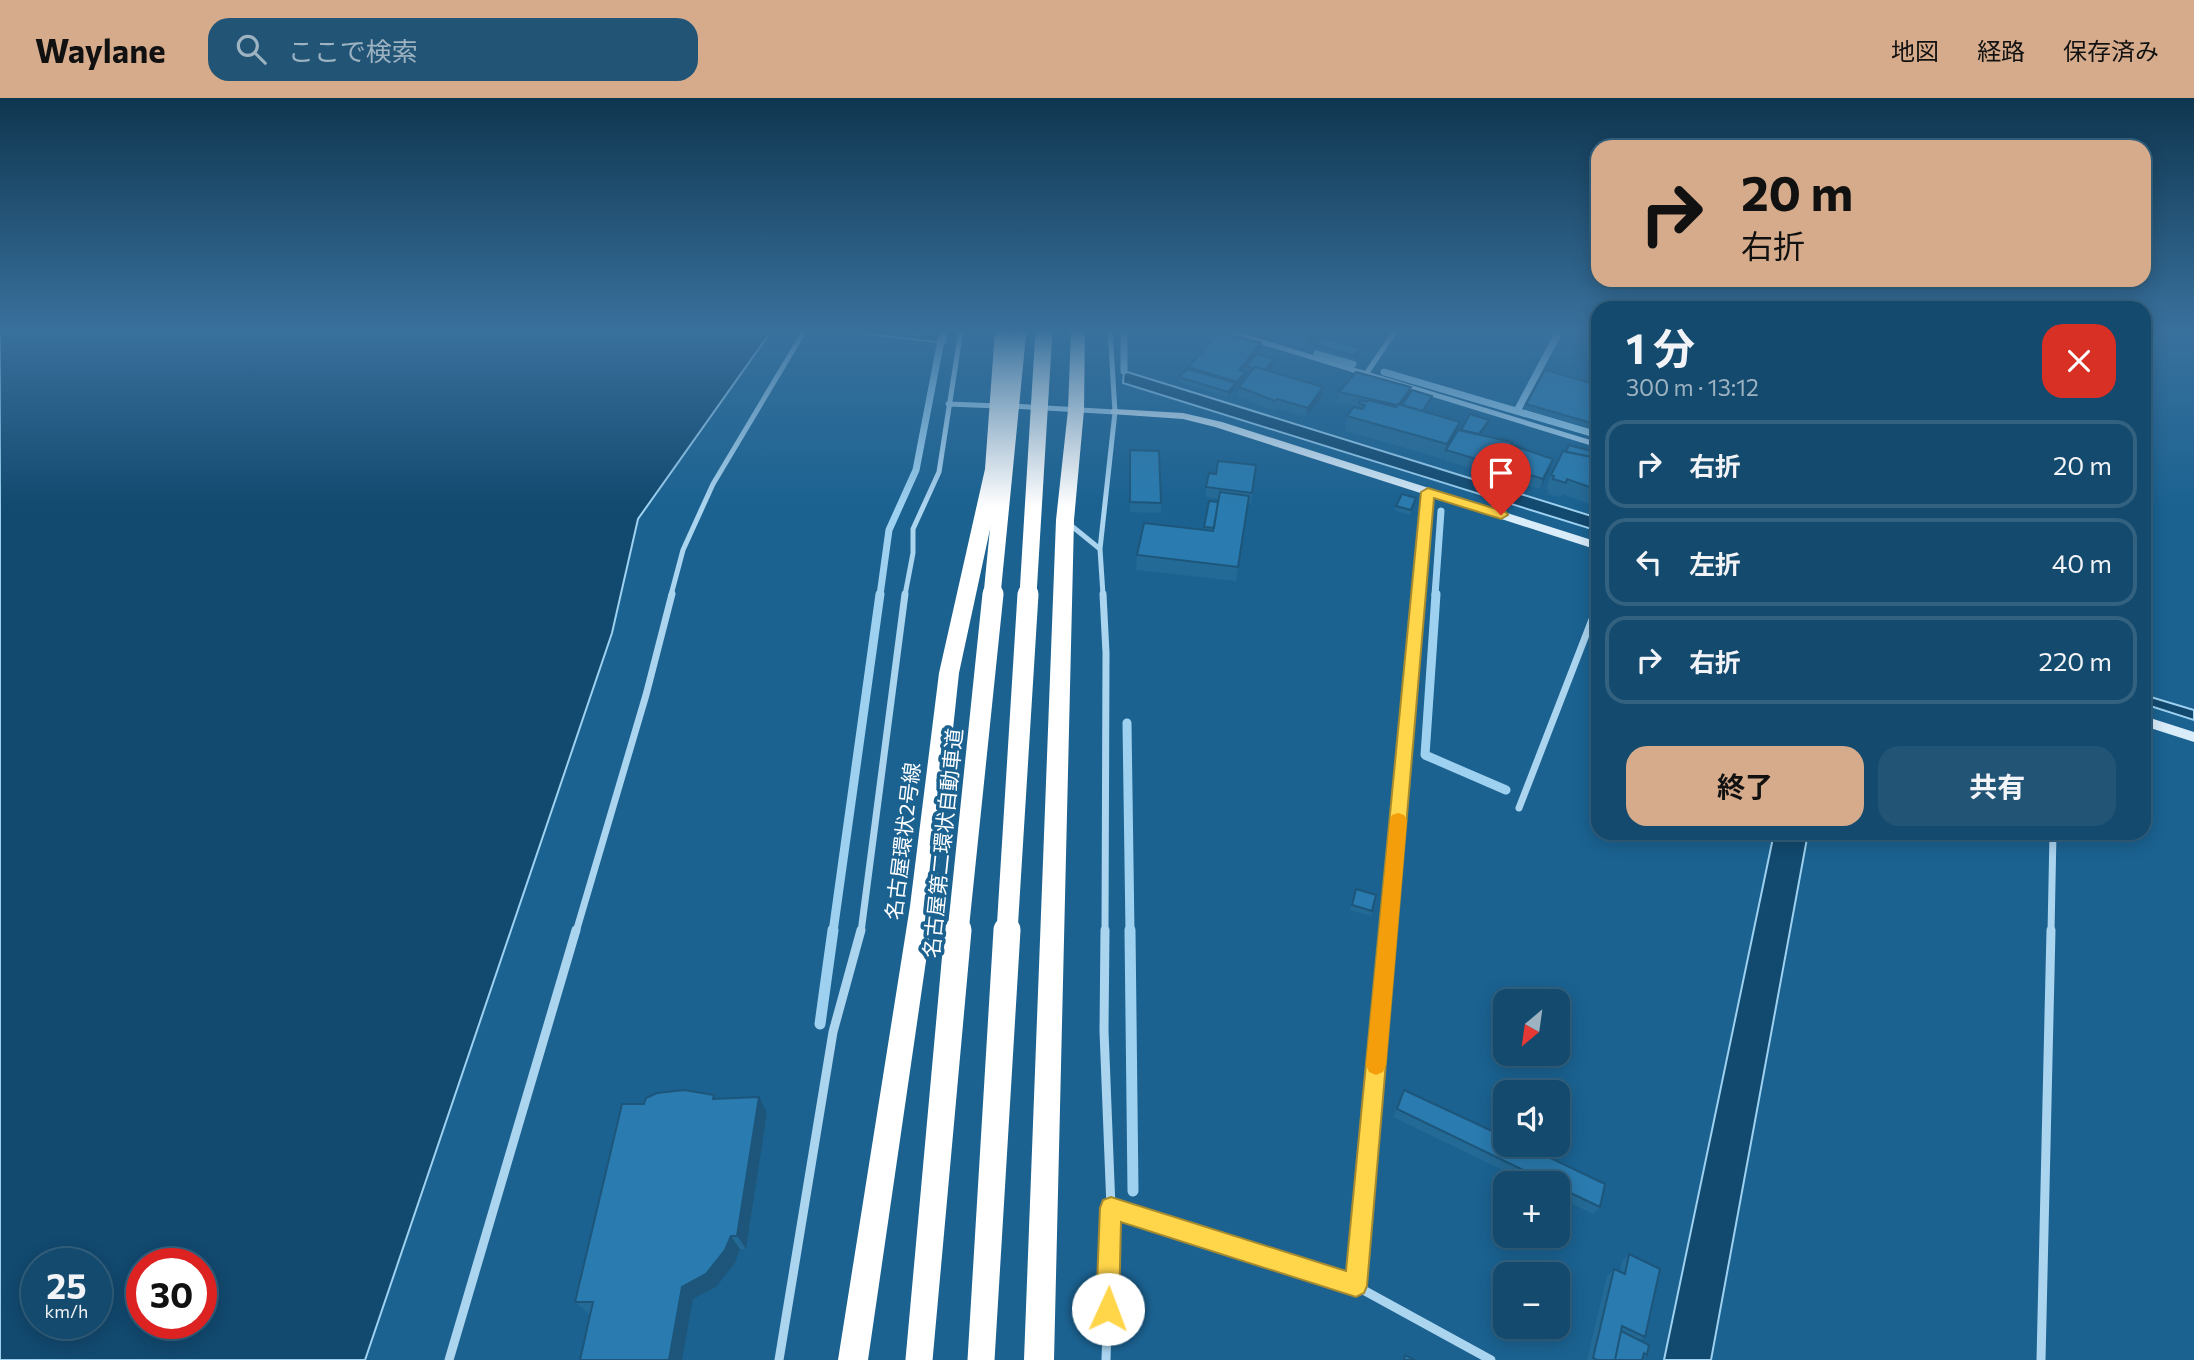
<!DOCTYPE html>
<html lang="ja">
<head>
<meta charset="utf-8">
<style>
	:root { --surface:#144a6d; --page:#215475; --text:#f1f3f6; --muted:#9db3c2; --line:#336280; --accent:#d6ab8b }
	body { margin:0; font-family:Commissioner,"Noto Sans JP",sans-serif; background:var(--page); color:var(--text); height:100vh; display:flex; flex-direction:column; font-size:26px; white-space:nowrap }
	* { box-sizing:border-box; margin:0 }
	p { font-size:23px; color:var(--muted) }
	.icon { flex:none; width:38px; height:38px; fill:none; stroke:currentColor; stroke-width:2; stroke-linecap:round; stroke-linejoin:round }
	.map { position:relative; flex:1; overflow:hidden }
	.sheet { position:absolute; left:1591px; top:203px; width:560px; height:539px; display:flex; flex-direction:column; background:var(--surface); border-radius:21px; box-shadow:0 4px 18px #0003,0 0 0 2px var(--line) }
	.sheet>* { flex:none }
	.top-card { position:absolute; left:1591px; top:42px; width:560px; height:147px; border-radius:21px; box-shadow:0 4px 18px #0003,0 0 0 2px var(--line); background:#d6ab8b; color:#111; overflow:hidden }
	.needle { width:46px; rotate:209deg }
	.fabs { position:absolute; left:1493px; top:891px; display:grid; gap:14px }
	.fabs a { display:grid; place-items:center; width:77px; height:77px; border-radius:14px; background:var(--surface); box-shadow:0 4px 18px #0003,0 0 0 2px var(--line); font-size:35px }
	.speed { position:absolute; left:21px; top:1150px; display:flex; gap:14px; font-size:35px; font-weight:700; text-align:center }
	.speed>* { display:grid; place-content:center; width:91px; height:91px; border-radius:50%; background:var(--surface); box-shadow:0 4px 18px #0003,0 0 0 2px var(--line); line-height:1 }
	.speed small { font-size:18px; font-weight:400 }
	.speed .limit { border:10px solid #d22; background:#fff; color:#111 }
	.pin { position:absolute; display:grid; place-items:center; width:60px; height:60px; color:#fff; margin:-72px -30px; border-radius:50% 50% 50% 0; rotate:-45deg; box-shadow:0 0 7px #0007 }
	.pin .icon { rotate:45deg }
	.me { position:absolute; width:77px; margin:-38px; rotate:2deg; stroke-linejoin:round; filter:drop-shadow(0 0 5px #0008) }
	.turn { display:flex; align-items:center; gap:24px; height:147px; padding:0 35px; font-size:32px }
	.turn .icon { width:91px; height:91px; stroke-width:2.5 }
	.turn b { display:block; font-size:49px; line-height:60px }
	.round { display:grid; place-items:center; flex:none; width:74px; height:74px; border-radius:21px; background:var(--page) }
	.overview { display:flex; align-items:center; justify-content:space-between; height:119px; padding:0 35px }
	h1 { font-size:42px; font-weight:700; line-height:52px }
	.cta { display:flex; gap:14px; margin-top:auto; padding:14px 35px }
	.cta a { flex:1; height:80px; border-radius:21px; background:var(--accent); color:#111; font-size:28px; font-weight:700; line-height:80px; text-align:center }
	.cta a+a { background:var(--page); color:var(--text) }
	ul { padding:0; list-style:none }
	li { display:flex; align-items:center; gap:21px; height:88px; margin:0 14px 10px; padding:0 21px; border:4px solid var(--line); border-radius:21px }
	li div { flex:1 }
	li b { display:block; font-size:26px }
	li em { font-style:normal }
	header { display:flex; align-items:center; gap:42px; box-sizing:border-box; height:98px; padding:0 35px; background:var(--accent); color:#111 }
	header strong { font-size:33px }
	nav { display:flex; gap:38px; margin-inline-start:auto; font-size:24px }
	.search { width:490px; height:63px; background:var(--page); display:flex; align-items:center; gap:18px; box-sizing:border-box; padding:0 24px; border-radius:21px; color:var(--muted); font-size:26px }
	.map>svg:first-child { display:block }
	.water { fill:#12496f; stroke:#9ed1f0; stroke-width:2; fill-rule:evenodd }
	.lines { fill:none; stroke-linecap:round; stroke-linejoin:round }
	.stream-far2 { stroke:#9ed1f0; stroke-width:7 }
	.stream-far1 { stroke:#9ed1f0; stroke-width:9 }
	.stream { stroke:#9ed1f0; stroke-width:11 }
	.street-far2 { stroke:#abd4ef; stroke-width:5 }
	.street-far1 { stroke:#abd4ef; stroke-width:7 }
	.street { stroke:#abd4ef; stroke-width:9 }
	.secondary { fill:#d8ecfa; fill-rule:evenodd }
	.highway { fill:#fff; fill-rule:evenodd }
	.highway-bridge-far2 { stroke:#fff; stroke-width:17 }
	.highway-bridge-far1 { stroke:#fff; stroke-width:21 }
	.highway-bridge { stroke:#fff; stroke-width:27 }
	.wall { fill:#246a96 }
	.shaded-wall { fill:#1d567a }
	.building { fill:#2a7baf; stroke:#1d567a; stroke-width:2 }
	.route { fill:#ffd54a; stroke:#a68a30; stroke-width:2 }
	.slow { fill:#f59e0b }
	.labels { text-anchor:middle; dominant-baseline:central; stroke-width:7; stroke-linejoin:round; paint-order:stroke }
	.street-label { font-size:21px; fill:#fff; stroke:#1b6291 }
</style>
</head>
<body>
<header>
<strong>Waylane</strong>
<div class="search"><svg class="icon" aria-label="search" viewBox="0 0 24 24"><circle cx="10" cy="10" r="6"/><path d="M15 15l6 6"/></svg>ここで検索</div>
<nav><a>地図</a><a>経路</a><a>保存済み</a></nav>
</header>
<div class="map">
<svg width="2194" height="1262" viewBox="0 0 2194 1262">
	<rect width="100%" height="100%" fill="#1b6291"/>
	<path class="water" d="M0 232H772L638 421 612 535 365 1262H0ZM37 1166H96V1225H37ZM142 1166H201V1225H142Z
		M861 232H900L918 238 907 232H946L945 245 859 235Z
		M1124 273 1598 420V433L1123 285Z
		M2144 597 2194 612V622L2144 606Z
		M1774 735H1808L1711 1262H1664Z"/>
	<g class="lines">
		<path class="stream-far2" d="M1124 232V273
			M1317 255 1353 266
			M1384 274 1598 337
			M1517 313 1560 232
			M880 497 889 432 916 372 943 232
			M1435 497 1441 413"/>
		<path class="stream-far1" d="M1436 496 1425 657 1506 692
			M1127 625 1130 834
			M833 834 880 496"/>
		<path class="stream" d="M1130 832 1133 1093
			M820 926 833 832"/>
		<path class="street-far2" d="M1223 232 1598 347
			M1366 276 1396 232
			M948 306 999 308
			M1011 308 1115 314
			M1068 425 1100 451
			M671 497 683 452 713 386 805 232
			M905 497 913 455V431L939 374 961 232
			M1103 497 1100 451 1115 314 1110 232
			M1419 497 1428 394"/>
		<path class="street-far1" d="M1103 496 1106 555 1105 834
			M1519 710 1598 506
			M576 834 646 597 672 496
			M861 834 905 496
			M1388 834 1419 496
			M2051 834 2053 735"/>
		<path class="street" d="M1105 832 1104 933 1111 1110 1106 1262
			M1111 1110 1356 1188 1491 1262
			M1356 1188 1388 832
			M449 1262 576 832
			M779 1262 833 934 861 832
			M2041 1262 2051 832"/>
		<path class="secondary" d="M1115 311 1183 315 1222 324 1598 444V452L1215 329 1183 321 1111 316V312Z
			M2144 618 2194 634V644L2144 628Z"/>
		<path class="highway" d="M995 232H1009L1003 371 959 575 934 808 868 1262H838L910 808 939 575 985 371Z
			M1071 232H1085L1084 312 1074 422 1054 1262H1024L1056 422 1068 312Z"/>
		<path class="highway-bridge-far2" d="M992 497 1018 232
			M1028 497 1044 232"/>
		<path class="highway-bridge-far1" d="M958 834 993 496
			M1007 834 1028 496"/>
		<path class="highway-bridge" d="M919 1262 958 832
			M981 1262 1007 832"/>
	</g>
	<path class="wall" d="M841 232H859L858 235Z
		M1140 232H1146V239H1140Z
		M1264 232 1319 237 1308 251 1279 243V240L1276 244 1262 240V235Z
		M1316 247 1360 255 1354 263 1315 252Z
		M1261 250 1242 273 1245 274V279L1236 289 1235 288 1228 299 1179 284V279L1188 271V269Z
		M1274 261V266L1268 273 1323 289 1322 298 1306 319 1276 310 1274 313 1238 299 1239 289 1251 275 1246 273V268Z
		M1598 287V333L1524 311 1526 306Z
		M1411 289 1409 296 1431 303 1425 314 1458 333 1488 327 1480 337 1553 361 1540 391 1444 362 1445 358 1443 361 1345 333 1347 318 1358 310V309L1337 304 1339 294Z
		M1130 352 1161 405V415L1130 414Z
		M1597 360V363H1598V409L1562 396 1560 399 1547 396 1549 392 1546 391 1551 377Z
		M1256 367 1251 405H1248L1236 483 1136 472 1137 457 1204 432 1209 403 1218 404 1219 401 1206 399V389L1216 376Z
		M1416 400 1410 417 1395 413 1396 408Z
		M1356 791 1376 797 1371 818 1350 812Z
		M1404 992 1600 1109 1593 1116 1558 1099V1085H1529L1393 1019Z
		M716 1001 767 1015 746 1151H740L735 1165 716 1189 693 1201 589 1216 575 1204 644 1006Z
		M1629 1156 1645 1239 1640 1243 1647 1257 1643 1260 1642 1262H1587L1607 1178 1614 1171 1620 1174 1622 1163Z"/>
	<path class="shaded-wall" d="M1316 232H1319V237L1308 251 1309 241Z
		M1261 245V250L1238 277 1239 272Z
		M1361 250 1360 255 1354 263 1355 258Z
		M1274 261V266L1264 279V274Z
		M1245 274V279L1236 289 1237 284Z
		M1236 285 1235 290 1228 299V294Z
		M1323 289 1322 298 1306 319 1308 310Z
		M1411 289 1408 299 1403 308H1399Z
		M1489 322 1488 327 1476 343 1477 338Z
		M1460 324 1456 338 1446 352 1443 361 1447 346Z
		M1553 361 1550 371 1540 391 1543 381Z
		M759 999 767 1015 746 1151 737 1138Z
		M731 1138 740 1151 735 1165 716 1189 693 1201 682 1262H669L682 1189Z"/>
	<path class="building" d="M1264 232H1281L1277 239 1262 235Z
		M1281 232H1316L1309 241 1280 233Z
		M1220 234 1261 245 1239 272 1245 274 1237 284 1188 269Z
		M1322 239 1361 250 1355 258 1316 247Z
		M1257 256 1274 261 1265 272 1255 269 1254 271 1246 268Z
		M1255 269 1323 289 1308 310 1277 301 1275 303 1239 289Z
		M1187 271 1236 285 1228 294 1179 279Z
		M1545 272 1598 287V327L1526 306Z
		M1356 274 1411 289 1399 306 1397 307 1339 294Z
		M1412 292 1432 298 1423 313 1402 307Z
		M1360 302 1367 304 1369 302 1396 309 1398 306 1460 324 1447 346 1347 318 1354 309 1362 311 1365 307 1359 305Z
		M1470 316 1489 322 1479 336 1461 332Z
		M1458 332 1512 344 1511 347 1553 361 1543 381 1446 352Z
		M1569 347 1598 355V357L1596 360 1566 354Z
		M1130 352 1159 353 1161 405 1130 404Z
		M1563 353 1598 360 1597 363H1598V392L1567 381 1566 385 1553 381 1554 378 1551 377Z
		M1218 363 1256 367 1252 395 1206 389 1209 375 1216 376Z
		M1220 394 1249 398 1238 469 1137 457 1144 425 1213 433Z
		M1402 396 1416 400 1411 412 1396 408Z
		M1209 403 1218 404 1214 430 1204 429Z
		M1356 791 1376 797 1372 813 1352 807Z
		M684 992 714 997 713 1001 759 999 737 1138H731L725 1152 706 1176 682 1189 669 1262H580L593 1204H575L622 1006H644L646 1000 657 995Z
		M1404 992 1505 1039V1046H1521L1605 1086 1600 1109 1558 1089V1085H1550L1397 1011Z
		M1629 1156 1660 1171 1645 1239 1622 1228 1615 1262H1597L1593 1260 1614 1171 1625 1176Z
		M1621 1233 1649 1247 1647 1257 1644 1255 1642 1262H1615Z
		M1405 1257 1414 1262H1404Z"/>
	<linearGradient id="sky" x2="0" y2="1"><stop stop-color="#0f3650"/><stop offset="0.57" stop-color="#39719d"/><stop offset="1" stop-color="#39719d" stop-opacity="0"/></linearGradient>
	<rect width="2194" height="409" fill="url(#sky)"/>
	<path class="route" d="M1428 390 1506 414 1508 417 1501 421 1434 400 1367 1188 1364 1195 1356 1199 1121 1124 1119 1211 1116 1219 1108 1223 1100 1219 1096 1211 1100 1110 1103 1102 1111 1099 1346 1173 1421 394Z"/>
	<path class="slow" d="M1398 715 1404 717 1407 722 1386 967 1383 974 1376 977 1369 974 1366 967 1390 722 1392 717Z"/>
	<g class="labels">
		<g class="street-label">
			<text transform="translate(902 743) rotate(-83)">名古屋環状2号線</text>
			<text transform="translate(942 745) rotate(-84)">名古屋第二環状自動車道</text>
		</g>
	</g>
</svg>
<div class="fabs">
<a><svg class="needle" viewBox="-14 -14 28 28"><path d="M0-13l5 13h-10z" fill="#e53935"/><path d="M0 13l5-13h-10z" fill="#9db3c2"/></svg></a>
<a><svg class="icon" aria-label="sound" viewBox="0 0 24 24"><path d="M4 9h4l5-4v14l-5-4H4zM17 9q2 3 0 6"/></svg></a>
<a>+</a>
<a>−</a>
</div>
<div class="speed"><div>25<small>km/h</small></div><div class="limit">30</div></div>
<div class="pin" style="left:1501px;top:417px;background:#d93025"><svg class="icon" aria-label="arrive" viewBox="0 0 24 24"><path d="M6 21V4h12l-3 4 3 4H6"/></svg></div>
<svg class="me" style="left:1108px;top:1211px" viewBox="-20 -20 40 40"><circle r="19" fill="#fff"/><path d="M0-13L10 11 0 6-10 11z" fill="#ffd54a"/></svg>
<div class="top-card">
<div class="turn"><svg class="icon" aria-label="right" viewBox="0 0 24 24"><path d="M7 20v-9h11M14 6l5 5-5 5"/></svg><div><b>20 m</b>右折</div></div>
</div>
<section class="sheet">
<div class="overview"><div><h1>1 分</h1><p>300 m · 13:12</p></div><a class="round" style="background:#d93025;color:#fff"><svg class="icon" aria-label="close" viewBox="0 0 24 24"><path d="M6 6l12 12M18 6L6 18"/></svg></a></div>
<ul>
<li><svg class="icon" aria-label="right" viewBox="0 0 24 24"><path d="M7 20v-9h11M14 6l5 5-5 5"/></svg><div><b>右折</b></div><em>20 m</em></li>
<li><svg class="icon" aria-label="left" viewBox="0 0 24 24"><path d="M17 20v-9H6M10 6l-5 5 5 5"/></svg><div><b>左折</b></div><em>40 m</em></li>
<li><svg class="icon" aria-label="right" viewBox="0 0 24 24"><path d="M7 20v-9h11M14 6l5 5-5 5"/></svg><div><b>右折</b></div><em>220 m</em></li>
</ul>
<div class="cta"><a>終了</a><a>共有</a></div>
</section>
</div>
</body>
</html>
